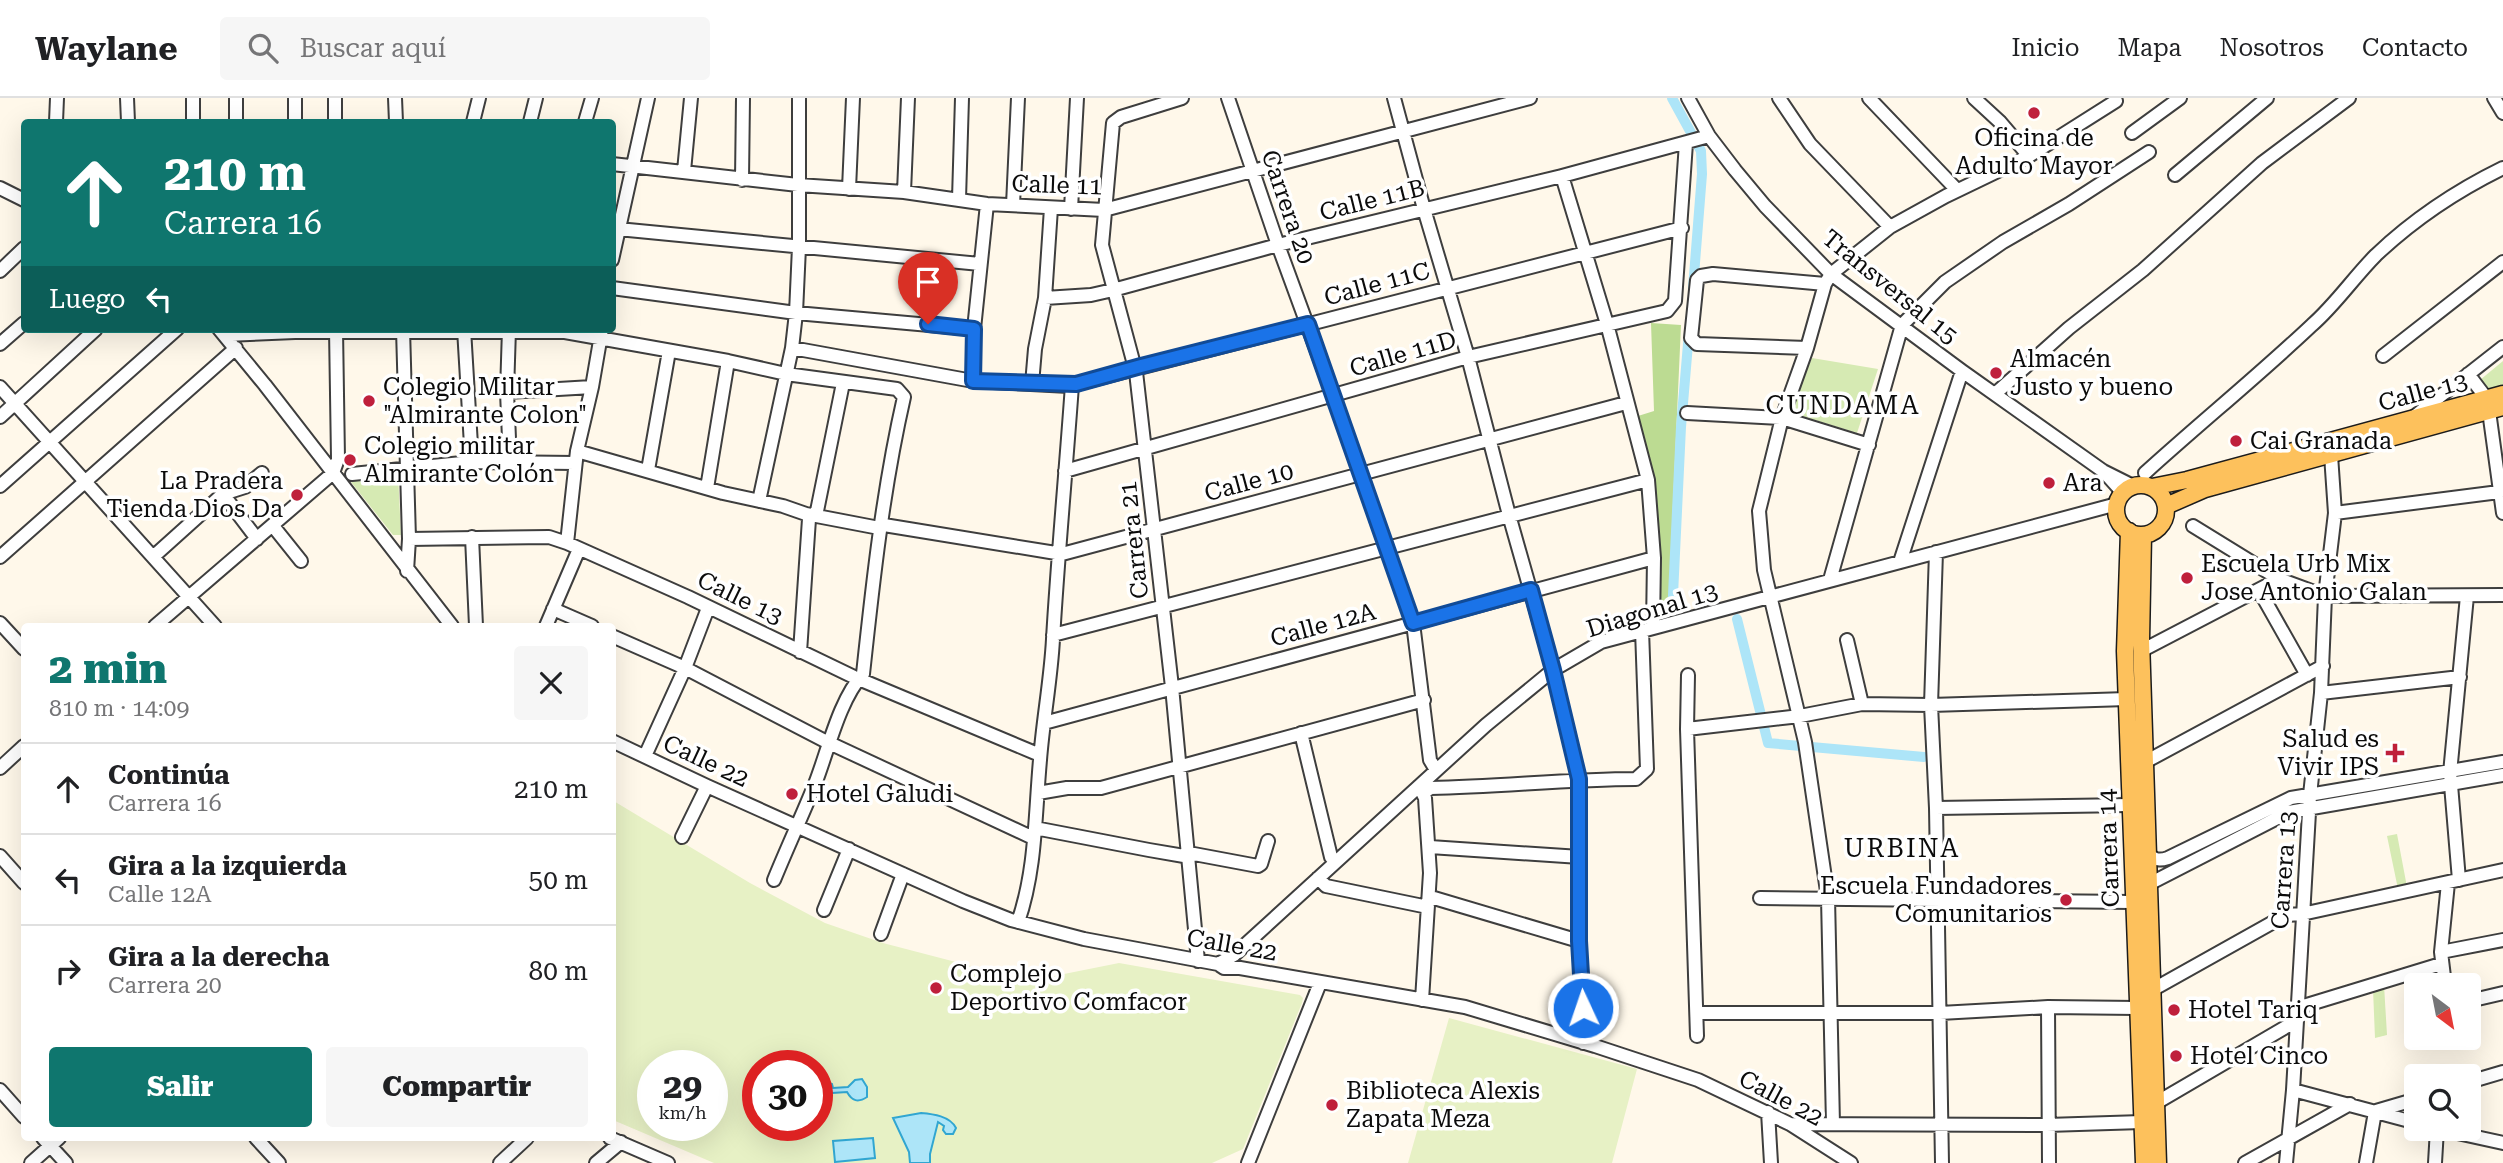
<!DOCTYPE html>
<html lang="es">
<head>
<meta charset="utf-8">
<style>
	:root { --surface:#fff; --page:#f6f6f6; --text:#202124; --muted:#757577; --line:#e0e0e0; --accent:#0f766e }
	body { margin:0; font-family:"Roboto Serif",serif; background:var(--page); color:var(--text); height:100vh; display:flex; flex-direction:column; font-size:26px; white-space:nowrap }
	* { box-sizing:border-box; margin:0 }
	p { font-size:23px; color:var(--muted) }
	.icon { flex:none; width:38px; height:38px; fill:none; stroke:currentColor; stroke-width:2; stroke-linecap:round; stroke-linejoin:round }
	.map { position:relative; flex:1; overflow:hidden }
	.sheet { position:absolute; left:21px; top:525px; width:595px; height:518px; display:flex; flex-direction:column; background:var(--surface); border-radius:7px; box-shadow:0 7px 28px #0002 }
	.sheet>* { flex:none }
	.hud { position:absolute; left:21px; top:21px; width:595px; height:214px; border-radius:7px; box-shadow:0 7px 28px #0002; background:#0f766e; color:#fff; overflow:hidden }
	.needle { width:46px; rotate:148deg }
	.fabs { position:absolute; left:2404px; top:875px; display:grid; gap:14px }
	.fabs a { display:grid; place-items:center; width:77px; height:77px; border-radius:7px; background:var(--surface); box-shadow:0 7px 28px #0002; font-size:35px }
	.speed { position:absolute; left:637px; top:952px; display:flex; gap:14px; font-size:35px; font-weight:700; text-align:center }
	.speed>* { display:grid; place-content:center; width:91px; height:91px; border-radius:50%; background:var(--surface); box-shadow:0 7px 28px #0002; line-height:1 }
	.speed small { font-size:18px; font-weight:400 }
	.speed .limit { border:10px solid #d22; background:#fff; color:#111 }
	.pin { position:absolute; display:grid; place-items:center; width:60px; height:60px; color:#fff; margin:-72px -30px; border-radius:50% 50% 50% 0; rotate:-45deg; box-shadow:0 0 7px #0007 }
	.pin .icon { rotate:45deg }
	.me { position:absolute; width:77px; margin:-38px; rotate:357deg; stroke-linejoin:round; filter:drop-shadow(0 0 5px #0008) }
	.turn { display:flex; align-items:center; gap:24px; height:147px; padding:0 28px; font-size:32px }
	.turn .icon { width:91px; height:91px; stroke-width:2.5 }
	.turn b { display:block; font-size:49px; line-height:60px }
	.then { display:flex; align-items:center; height:66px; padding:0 28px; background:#0003; gap:14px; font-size:26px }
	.round { display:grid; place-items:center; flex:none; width:74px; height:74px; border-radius:7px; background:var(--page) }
	.summary { display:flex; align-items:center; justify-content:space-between; height:119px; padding:0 28px }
	h1 { font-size:42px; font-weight:800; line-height:52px; color:var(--accent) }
	.primary-button { display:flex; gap:14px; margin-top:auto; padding:14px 28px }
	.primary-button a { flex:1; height:80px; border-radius:7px; background:var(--accent); color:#fff; font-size:28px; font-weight:800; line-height:80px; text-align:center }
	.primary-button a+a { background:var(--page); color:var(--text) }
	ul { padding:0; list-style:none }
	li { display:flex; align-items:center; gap:21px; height:91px; padding:0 28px; border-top:2px solid var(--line) }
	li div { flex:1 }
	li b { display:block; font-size:26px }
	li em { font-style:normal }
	header { display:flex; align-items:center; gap:42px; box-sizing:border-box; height:98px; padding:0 35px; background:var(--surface); border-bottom:2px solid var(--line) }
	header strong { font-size:33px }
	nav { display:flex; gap:38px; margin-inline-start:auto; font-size:24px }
	.search { width:490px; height:63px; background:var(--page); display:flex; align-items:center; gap:18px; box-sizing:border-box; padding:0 24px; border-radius:7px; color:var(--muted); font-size:26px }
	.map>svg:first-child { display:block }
	.green { fill:#d6eab3 }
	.forest { fill:#bcdb92 }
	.pitch { fill:#e7f1c5; fill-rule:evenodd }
	.water { fill:#ade5f8; stroke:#31a6d1; stroke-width:2 }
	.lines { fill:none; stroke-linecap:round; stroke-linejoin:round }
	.canal { stroke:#ade5f8; stroke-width:10 }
	.minor-casing { stroke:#3e3e3e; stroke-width:16 }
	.major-casing { stroke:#1c1c1c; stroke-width:19 }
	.minor { stroke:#fff; stroke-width:12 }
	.major { stroke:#fdc15c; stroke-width:16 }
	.route-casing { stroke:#114b97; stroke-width:18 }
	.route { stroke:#1a73e8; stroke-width:12 }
	.poi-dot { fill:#bf203c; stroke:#fff; stroke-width:2.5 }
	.labels { text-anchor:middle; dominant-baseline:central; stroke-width:7; stroke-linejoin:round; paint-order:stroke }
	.poi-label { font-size:24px; fill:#0b0b0b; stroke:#fff; text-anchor:start }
	.street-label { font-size:24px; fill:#0b0b0b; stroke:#fff }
	.neighbourhood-label { font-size:26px; letter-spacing:2px; fill:#0b0b0b; stroke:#fff }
</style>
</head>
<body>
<header>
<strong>Waylane</strong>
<div class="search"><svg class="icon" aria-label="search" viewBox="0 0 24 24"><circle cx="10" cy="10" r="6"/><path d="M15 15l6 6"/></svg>Buscar aquí</div>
<nav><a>Inicio</a><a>Mapa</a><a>Nosotros</a><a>Contacto</a></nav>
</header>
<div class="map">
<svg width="2503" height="1065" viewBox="0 0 2503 1065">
	<rect width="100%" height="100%" fill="#fff8ea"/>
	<path class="green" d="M1812 260 1878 271 1857 335 1789 314Z
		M2503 263V292L2486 296 2480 282Z
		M398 376 401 437H393L351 384 355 378Z
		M2397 736 2407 789 2398 791 2387 738Z
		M2384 887 2387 937 2375 940 2373 891Z"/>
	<path class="forest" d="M1651 225 1681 227 1668 517 1660 519V460L1652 379 1638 318 1654 313Z"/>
	<path class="pitch" d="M612 702 750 785 825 825 883 845 1029 883 1119 865 1300 897 1303 900 1302 905 1243 1051 1212 1065H714L613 1022ZM653 968H712V1027H653ZM758 968H817V1027H758Z
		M1449 920 1637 971 1612 1065H1408Z"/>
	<path class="water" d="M817 968 820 976 818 981 832 986 833 990 848 989 855 982 862 981 867 989V999C858 1005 852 1003 847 994L832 995 824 1002 817 997Z
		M921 1015C933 1016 950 1018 956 1030L953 1036H946L943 1032 944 1028 938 1024 930 1056V1065H910L909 1054 893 1020Z
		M873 1040 875 1060 835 1064 833 1043Z"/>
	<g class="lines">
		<path class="canal" d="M1672 0 1701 53 1702 76 1693 190
			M1672 518 1681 329 1689 234
			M1737 521 1768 645 1924 659"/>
		<defs>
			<path id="minor" d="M127 0 128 24
				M236 0V24
				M395 0 396 24
				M1182 0 1121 19 1113 25 1102 147 1136 274 1172 589 1198 863
				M1228 0 1278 147 1333 297 1413 525 1430 662 1436 672
				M1394 0 1424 111 1468 259 1509 417 1553 572 1579 681V843L1585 939 1583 945
				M1688 0 1709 38 1735 72 1765 108 1831 176 1962 273 2103 373 2133 388
				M1779 0 1810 46 1890 129
				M1869 0 1957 92
				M1974 0 2000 24 2029 58
				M2494 0 2503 15
				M56 24 57 0
				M193 24V0
				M295 24V0
				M335 24V0
				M473 24 479 0
				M530 24 536 0
				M585 24 592 0
				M2132 35 2180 0
				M612 66 798 87 904 94 987 106 1104 112 1530 0
				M684 73 691 0
				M2175 77 2267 0
				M1562 78 1607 226 1648 382 1654 460 1653 529
				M742 82 743 0
				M0 90 24 102
				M849 91 853 0
				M904 94 908 0
				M959 101 962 0
				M1013 107 1018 0
				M1071 111 1077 0
				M618 131 980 166
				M612 162 648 0
				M0 173 24 150
				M612 190 796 215 974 231
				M1045 200 1091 197 1113 192 1278 147 1562 78 1709 38
				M219 231 265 287 452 528
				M403 231 409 441 407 473
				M464 231 472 364
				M509 231 507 294 510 364
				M226 237 295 234H565L728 263 786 276 897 291 904 299C883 391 873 483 863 576 839 602 828 653 815 686 802 718 787 750 774 782
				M0 246 24 225
				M792 250 973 283 1069 288 1682 130
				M1807 250 1697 246 1691 240 1697 182 1701 178 1713 176 1825 186
				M2383 258 2503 164
				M2468 276 2487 301
				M973 283 974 231 987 106
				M1032 286 1035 251 1045 200 1051 110
				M0 289 215 528
				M507 294 592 289
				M1996 295 2069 230 2143 172 2262 65 2349 0
				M2489 313 2503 415
				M1687 315 1782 320 1869 347
				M2415 318 2503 249
				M0 319 96 231
				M577 353 723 395 783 408 806 416 874 429 884 427 1062 456 1626 305
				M648 372 669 253
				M1065 373 1468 259 1667 213 1675 203 1686 45
				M2145 375C2200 325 2258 278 2312 227 2336 206 2354 179 2376 157 2413 122 2458 92 2503 70
				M352 376 472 364 575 365
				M2106 376 2123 395
				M0 388 177 231
				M707 390 728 263
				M223 396 257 441
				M759 403 792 250 796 215 799 149V0
				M2335 415 2499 394
				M273 428 301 463
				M2193 428 2279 481 2325 498 2503 497
				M472 439 476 528
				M409 441 549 439 567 445 688 499 854 579 1040 657
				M567 445 577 353 592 289 602 231
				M1936 454 1931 607 1936 710 1942 1065
				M154 458 223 396 245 389 262 375
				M0 459 236 250
				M1900 464 1962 273
				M1830 482 1902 227 1945 184 2003 144 2069 106 2149 54
				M2259 492 2307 577
				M553 511 592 528
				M0 525 24 551
				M155 528 333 375 338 361 336 231
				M546 528 579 451
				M1053 537 1648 382
				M612 538 685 570 825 643 1029 738 1040 731 1149 752 1184 758 1194 756 1258 768 1261 766 1268 743
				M1847 542 1862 606
				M2141 553 2279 481
				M800 554 809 421 817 413 843 285
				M1688 577 1687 631 1697 938
				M2321 595 2460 579
				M1044 625 1654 460
				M1687 631 1800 618 1862 606 1931 607 2127 601
				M1301 635 1331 759 1335 764
				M612 643 707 688 963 803 1011 822 1084 841 1218 866 1224 870H1240L1465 909 1595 948 1698 982 1790 1026 1851 1065
				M645 658 685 570 708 510
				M2145 664 2323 568
				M0 670 24 648
				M1419 688 1425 700 1430 775 1422 902
				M1424 694 1431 690C1499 689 1567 681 1636 681L1647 671 1642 532
				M1038 695 1067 690H1101L1424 602
				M1936 710 2130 707
				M682 739 707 688
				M1430 749 1580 759
				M2147 755C2154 762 2159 763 2168 760L2291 700 2503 664
				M0 758 24 785
				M1318 780 1326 788 1423 808 1434 800 1579 843
				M2459 782 2450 675 2467 498
				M2149 786 2289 714 2503 677
				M1760 800 2133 804
				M824 812 849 751
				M1018 824C1036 772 1035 717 1040 662 1043 622 1051 581 1053 541 1058 456 1066 372 1072 287
				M881 836 903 776
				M2441 854 2503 842
				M1218 866 1234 857 1486 627 1553 572 1601 544 2117 406
				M2445 887 2441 854 2448 785
				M2152 892 2286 817 2302 816 2503 772
				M2469 903 2503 895
				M2048 909 2049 1065
				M2297 910 2441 866
				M1697 915H1940L2048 909 2137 910
				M2469 984 2503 974
				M0 992 24 1019
				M2293 992 2417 1025
				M2156 1005 2296 923
				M2376 1013 2417 1001
				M1768 1014 1771 1065
				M1790 1026 2047 1027 2142 1024
				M1833 1026 1828 800 1805 644 1764 472 1759 413 1782 320 1807 250 1825 186 1831 176 1890 129 1946 98 2029 58 2116 3
				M2439 1031 2503 1045
				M43 1040 66 1065
				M256 1040 279 1065
				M610 1040 668 1065
				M31 1065 59 1040
				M500 1065 527 1040
				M596 1065 621 1044
				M1248 1065 1320 885
				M2245 1065 2350 1006
				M2286 1065 2293 992 2310 697 2321 595 2325 498 2335 415 2331 357
				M2366 1065 2375 1014
				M2435 1065 2437 1031"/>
			<path id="major" d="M2116 412a25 25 0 1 1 50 0a25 25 0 1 1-50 0Z
				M2152 389 2187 382 2503 296
				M2166 408 2205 391 2503 309
				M2129 433 2125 553 2144 1065
				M2143 437 2141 542 2158 1065"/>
		</defs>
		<use href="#minor" class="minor-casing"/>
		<use href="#major" class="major-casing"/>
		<use href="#minor" class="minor"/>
		<use href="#major" class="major"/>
	</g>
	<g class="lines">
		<defs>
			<path id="route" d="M928 226 974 231 973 283 1076 286 1141 268 1308 226 1413 525 1531 492 1553 572 1579 681V843L1583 910"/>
		</defs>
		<use href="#route" class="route-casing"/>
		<use href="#route" class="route"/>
	</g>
	<g class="poi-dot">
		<circle cx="2034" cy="15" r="7"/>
		<circle cx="1996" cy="275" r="7"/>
		<circle cx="369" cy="303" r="7"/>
		<circle cx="2236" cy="343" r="7"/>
		<circle cx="350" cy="362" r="7"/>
		<circle cx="2049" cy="385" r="7"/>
		<circle cx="297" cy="397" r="7"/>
		<circle cx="2187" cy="480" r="7"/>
		<path d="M2391.5 644.5h7v7h7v7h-7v7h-7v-7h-7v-7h7z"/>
		<circle cx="792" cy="696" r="7"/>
		<circle cx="2066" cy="802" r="7"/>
		<circle cx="936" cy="890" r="7"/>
		<circle cx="2174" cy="912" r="7"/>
		<circle cx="2176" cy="958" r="7"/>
		<circle cx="1332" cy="1007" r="7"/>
	</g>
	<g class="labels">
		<g class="poi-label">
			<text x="2034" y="40" text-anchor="middle">Oficina de<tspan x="2034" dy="28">Adulto Mayor</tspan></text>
			<text x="2010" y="261">Almacén<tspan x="2010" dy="28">Justo y bueno</tspan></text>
			<text x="383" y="289">Colegio Militar<tspan x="383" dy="28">"Almirante Colon"</tspan></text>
			<text x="2250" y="343">Cai Granada</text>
			<text x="364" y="348">Colegio militar<tspan x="364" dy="28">Almirante Colón</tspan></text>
			<text x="283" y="383" text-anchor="end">La Pradera<tspan x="283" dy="28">Tienda Dios Da</tspan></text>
			<text x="2063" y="385">Ara</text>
			<text x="2201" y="466">Escuela Urb Mix<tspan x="2201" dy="28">Jose Antonio Galan</tspan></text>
			<text x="2379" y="641" text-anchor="end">Salud es<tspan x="2379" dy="28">Vivir IPS</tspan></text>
			<text x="806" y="696">Hotel Galudi</text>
			<text x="2052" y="788" text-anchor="end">Escuela Fundadores<tspan x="2052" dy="28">Comunitarios</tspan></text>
			<text x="950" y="876">Complejo<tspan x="950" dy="28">Deportivo Comfacor</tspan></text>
			<text x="2188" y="912">Hotel Tariq</text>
			<text x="2190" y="958">Hotel Cinco</text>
			<text x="1346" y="993">Biblioteca Alexis<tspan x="1346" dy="28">Zapata Meza</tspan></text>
		</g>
		<g class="street-label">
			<text transform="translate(1057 87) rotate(2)">Calle 11</text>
			<text transform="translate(1372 102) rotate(-14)">Calle 11B</text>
			<text transform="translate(1288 109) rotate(71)">Carrera 20</text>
			<text transform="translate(1377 186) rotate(-15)">Calle 11C</text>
			<text transform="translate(1890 189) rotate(39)">Transversal 15</text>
			<text transform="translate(1403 256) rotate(-16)">Calle 11D</text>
			<text transform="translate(2423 294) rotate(-15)">Calle 13</text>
			<text transform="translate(1249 384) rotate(-15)">Calle 10</text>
			<text transform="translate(1134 442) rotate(-96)">Carrera 21</text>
			<text transform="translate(740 500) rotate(26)">Calle 13</text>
			<text transform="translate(1652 512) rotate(-17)">Diagonal 13</text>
			<text transform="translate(1323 527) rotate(-15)">Calle 12A</text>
			<text transform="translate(706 663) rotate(25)">Calle 22</text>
			<text transform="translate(2109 750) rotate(-92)">Carrera 14</text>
			<text transform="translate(2284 772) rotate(-86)">Carrera 13</text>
			<text transform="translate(1232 847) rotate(10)">Calle 22</text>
			<text transform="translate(1781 1000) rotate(28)">Calle 22</text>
		</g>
		<g class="neighbourhood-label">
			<text x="1843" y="307">CUNDAMA</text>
			<text x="1902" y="750">URBINA</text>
		</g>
	</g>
</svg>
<div class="fabs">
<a><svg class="needle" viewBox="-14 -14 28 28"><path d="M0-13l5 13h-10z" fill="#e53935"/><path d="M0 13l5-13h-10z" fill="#757577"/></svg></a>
<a><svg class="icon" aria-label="search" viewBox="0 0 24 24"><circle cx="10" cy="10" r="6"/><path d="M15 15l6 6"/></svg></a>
</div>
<div class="speed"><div>29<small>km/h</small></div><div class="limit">30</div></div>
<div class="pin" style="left:928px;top:226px;background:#d93025"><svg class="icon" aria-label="arrive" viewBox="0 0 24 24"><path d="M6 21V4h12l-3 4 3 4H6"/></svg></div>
<svg class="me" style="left:1583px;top:910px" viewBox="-20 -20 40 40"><circle r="17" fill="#1a73e8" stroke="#fff" stroke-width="3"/><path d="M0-11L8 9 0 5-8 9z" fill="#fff"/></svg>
<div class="hud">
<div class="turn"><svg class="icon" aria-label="ahead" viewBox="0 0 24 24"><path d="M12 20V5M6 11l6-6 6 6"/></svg><div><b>210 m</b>Carrera 16</div></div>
<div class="then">Luego<svg class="icon" aria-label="left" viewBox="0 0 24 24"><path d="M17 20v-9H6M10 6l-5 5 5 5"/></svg></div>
</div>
<section class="sheet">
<div class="summary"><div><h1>2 min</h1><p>810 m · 14:09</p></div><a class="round"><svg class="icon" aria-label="close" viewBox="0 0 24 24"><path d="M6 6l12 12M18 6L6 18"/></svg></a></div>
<ul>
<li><svg class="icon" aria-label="ahead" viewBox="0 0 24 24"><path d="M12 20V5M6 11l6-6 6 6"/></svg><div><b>Continúa</b><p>Carrera 16</p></div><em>210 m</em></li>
<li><svg class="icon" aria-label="left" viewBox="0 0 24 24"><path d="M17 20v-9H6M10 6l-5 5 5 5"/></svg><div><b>Gira a la izquierda</b><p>Calle 12A</p></div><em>50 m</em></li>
<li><svg class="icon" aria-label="right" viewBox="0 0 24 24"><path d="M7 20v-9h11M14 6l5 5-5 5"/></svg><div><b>Gira a la derecha</b><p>Carrera 20</p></div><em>80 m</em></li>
</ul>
<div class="primary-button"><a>Salir</a><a>Compartir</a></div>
</section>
</div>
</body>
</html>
